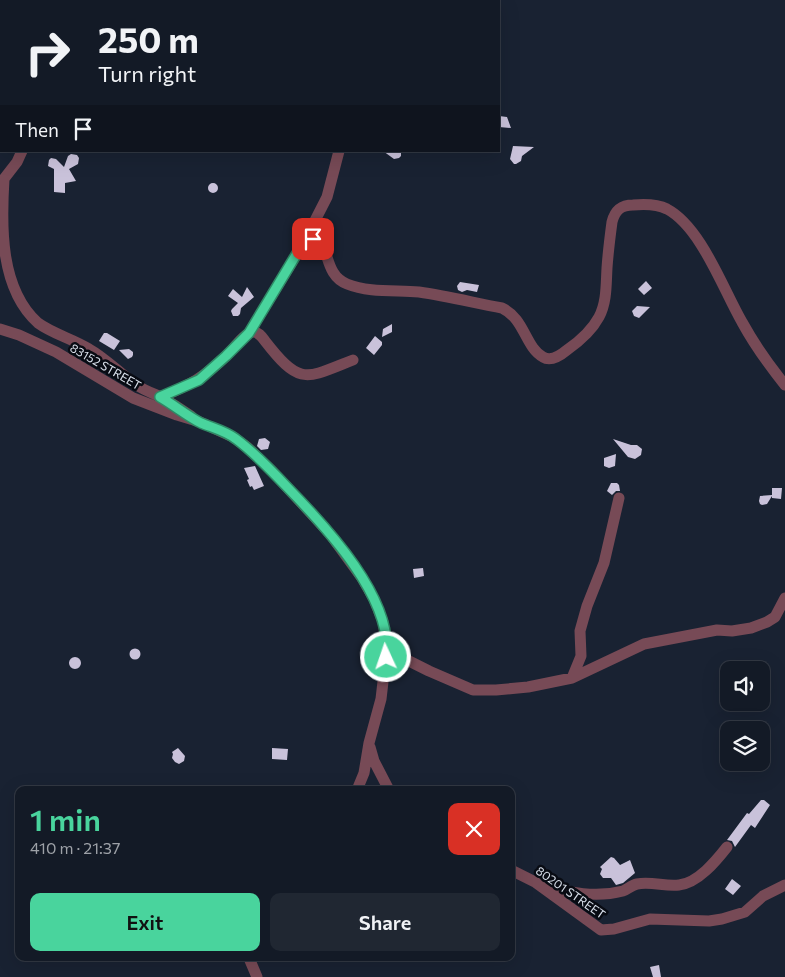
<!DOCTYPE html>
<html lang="en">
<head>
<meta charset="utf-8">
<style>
	:root { --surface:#131a26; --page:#202732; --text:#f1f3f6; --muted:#9da1a7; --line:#323843; --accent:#49d49d }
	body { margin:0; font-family:Commissioner,sans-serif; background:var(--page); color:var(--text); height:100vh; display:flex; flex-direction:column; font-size:19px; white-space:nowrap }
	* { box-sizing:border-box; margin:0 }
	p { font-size:16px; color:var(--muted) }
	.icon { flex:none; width:28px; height:28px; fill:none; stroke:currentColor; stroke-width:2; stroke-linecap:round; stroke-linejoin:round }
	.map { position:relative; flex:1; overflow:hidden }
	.sheet { position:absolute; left:15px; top:786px; width:500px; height:175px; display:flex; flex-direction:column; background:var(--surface); border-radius:10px; box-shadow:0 5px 20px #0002,0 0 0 1px var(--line) }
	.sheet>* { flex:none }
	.banner { position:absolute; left:0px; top:0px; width:500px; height:152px; box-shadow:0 5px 20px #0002,0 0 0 1px var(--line); background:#131a26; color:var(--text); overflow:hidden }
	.controls { position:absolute; left:720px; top:661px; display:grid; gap:10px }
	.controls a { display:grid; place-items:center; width:50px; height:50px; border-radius:10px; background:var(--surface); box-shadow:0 5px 20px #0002,0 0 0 1px var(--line); font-size:25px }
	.pin { position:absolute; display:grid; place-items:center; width:42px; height:42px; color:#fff; margin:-21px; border-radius:10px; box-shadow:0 2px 8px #0006 }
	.me { position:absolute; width:55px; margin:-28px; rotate:357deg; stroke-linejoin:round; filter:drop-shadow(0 0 4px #0008) }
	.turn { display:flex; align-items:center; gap:18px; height:105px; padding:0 15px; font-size:22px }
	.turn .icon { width:65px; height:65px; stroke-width:2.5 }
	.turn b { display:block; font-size:35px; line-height:42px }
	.then { display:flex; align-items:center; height:48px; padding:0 15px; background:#0003; gap:10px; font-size:19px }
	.round { display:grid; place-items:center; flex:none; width:52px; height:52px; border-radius:10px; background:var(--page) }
	.head { display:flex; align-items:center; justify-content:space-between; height:85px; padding:0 15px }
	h1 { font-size:30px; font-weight:600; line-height:38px; color:var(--accent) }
	.primary-button { display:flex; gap:10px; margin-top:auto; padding:10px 15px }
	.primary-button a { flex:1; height:58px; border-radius:10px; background:var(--accent); color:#111; font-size:20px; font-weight:600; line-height:58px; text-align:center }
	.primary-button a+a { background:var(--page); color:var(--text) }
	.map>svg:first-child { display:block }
	.building { fill:#c9c2da }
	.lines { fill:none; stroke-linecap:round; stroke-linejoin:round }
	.minor { stroke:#774a56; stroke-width:11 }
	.route-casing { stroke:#2f8a66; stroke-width:12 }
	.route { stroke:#49d49d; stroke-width:9 }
	.labels { text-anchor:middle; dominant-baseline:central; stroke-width:5; stroke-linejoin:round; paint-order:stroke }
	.street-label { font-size:12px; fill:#d9e0eb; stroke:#080b13 }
</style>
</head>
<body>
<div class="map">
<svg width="785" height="977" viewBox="0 0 785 977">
	<rect width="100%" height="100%" fill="#192232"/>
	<path class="building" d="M499 116 507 117 511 128 499 127Z
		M513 146 534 147 522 156 521 161 516 164H514L510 159Z
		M383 151H401V156L399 158 394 159Z
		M71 154 77 155 79 158 78 164 69 169 76 181 65 183V193L54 192V169L48 166 49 160 51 158 56 159 64 167 68 156Z
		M208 188a5 5 0 1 1 10 0a5 5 0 1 1-10 0Z
		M646 281 652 288 644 295 638 289Z
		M460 282 479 285 477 292 467 290 462 292 458 290 457 286Z
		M247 287 254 297 241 308 240 314 238 316H233L231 311 232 309 238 303 228 296 233 289 242 297Z
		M637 306 650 307 639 318 634 316 632 311Z
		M392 324V332L382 337 383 329Z
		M104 333H107L120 341 114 350 99 341Z
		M375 336 382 342V345L374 355 366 348Z
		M129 349 133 352V355L132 357 128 359 119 350Z
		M265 438 270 442 268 449 261 450 257 446 259 439Z
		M613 439 631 445H637L642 449 641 455 635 459 628 457Z
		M616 454 615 466 609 468 604 466V458Z
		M255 466 264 486 254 490 252 486 250 487 247 480 249 479 244 468Z
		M611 483H617L619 485 620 491H616L612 495 607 491Z
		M772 488H782L781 499 772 498V496L767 504 762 505 760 504 759 501 760 496 772 495Z
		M423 568 424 576 414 578 413 569Z
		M129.5 654a5.5 5.5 0 1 1 11 0a5.5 5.5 0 1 1-11 0Z
		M69 663a6 6 0 1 1 12 0a6 6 0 1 1-12 0Z
		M178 748 185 756 184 761 179 764 175 762 172 758 173 754 172 752Z
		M272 748 288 749 287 760 272 759Z
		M761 800H764L770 805 755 828 751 825 735 847 732 841 727 840 747 813 749 814Z
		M611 857 614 858 620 865 630 860 635 873 623 883 616 885 611 878H603L600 874 602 869 600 867Z
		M732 879 741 886 733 895 725 889Z
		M659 965 661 977H653L650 967Z"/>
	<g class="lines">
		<path class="minor" d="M50 1V0
			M4 179C1 227 0 289 38 323 53 334 73 339 89 349 107 359 121 375 138 386 144 390 152 393 159 396 170 402 181 409 191 416
			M0 184 17 162 22 151
			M303 244 305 240C334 233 319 273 347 284 369 293 396 290 419 292 447 296 475 303 502 308 525 319 525 347 543 357 551 362 561 355 567 350 580 341 592 330 599 317 607 302 606 284 607 268 608 253 610 237 612 222 615 210 621 205 633 205 644 204 657 204 667 209 701 227 723 289 742 322 754 344 769 365 785 385
			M0 329 19 335 56 352 133 398 177 415 200 422 233 437 247 447 272 471 330 534 362 578 374 599 383 622 387 647 381 699 369 743 364 773 357 790
			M249 333 303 244 327 197 339 151
			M160 397C189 386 205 377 228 354 233 349 246 331 253 332 259 332 262 337 265 341 300 386 305 379 353 360
			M387 647 403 658 429 671 473 690H496L528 687 572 678 644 644 717 630 732 631 751 628 767 622 775 617 785 598
			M572 678 581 656 580 631 587 606 604 563 619 498
			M370 747 374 761 389 790
			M511 870 535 882 601 930 614 929 650 919 709 921 722 919 745 912 763 896 785 885
			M544 885C570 893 596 898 623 891 628 889 632 885 637 884 651 881 666 887 679 885 698 883 716 861 727 847
			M249 958 257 977"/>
	</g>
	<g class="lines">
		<defs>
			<path id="route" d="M313 239 305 240 249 333 226 356 199 380 160 397C174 405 187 416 201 423 213 428 226 431 236 439 255 453 272 471 288 488 326 527 394 599 386 657"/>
		</defs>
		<use href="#route" class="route-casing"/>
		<use href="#route" class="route"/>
	</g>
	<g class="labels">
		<g class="street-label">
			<text transform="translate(106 366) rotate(30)">83152 STREET</text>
			<text transform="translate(571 892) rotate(35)">80201 STREET</text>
		</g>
	</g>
</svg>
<div class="controls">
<a><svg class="icon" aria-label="sound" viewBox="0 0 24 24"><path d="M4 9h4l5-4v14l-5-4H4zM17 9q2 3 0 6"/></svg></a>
<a><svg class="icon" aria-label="layers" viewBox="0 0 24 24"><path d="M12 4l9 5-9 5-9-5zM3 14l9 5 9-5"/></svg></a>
</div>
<div class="pin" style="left:313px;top:239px;background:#d93025"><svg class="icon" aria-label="arrive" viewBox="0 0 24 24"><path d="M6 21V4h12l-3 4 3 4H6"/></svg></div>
<svg class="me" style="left:386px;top:657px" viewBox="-20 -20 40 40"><circle r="17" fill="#49d49d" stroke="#fff" stroke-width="3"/><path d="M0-11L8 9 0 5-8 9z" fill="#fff"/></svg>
<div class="banner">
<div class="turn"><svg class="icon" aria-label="right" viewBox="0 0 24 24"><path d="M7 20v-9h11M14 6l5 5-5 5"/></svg><div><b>250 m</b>Turn right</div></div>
<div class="then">Then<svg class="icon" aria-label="arrive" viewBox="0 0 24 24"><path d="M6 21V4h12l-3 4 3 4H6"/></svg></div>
</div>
<section class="sheet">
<div class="head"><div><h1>1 min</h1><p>410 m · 21:37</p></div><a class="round" style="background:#d93025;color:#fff"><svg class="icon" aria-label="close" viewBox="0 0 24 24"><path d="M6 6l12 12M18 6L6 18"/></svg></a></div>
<div class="primary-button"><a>Exit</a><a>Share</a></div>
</section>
</div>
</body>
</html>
